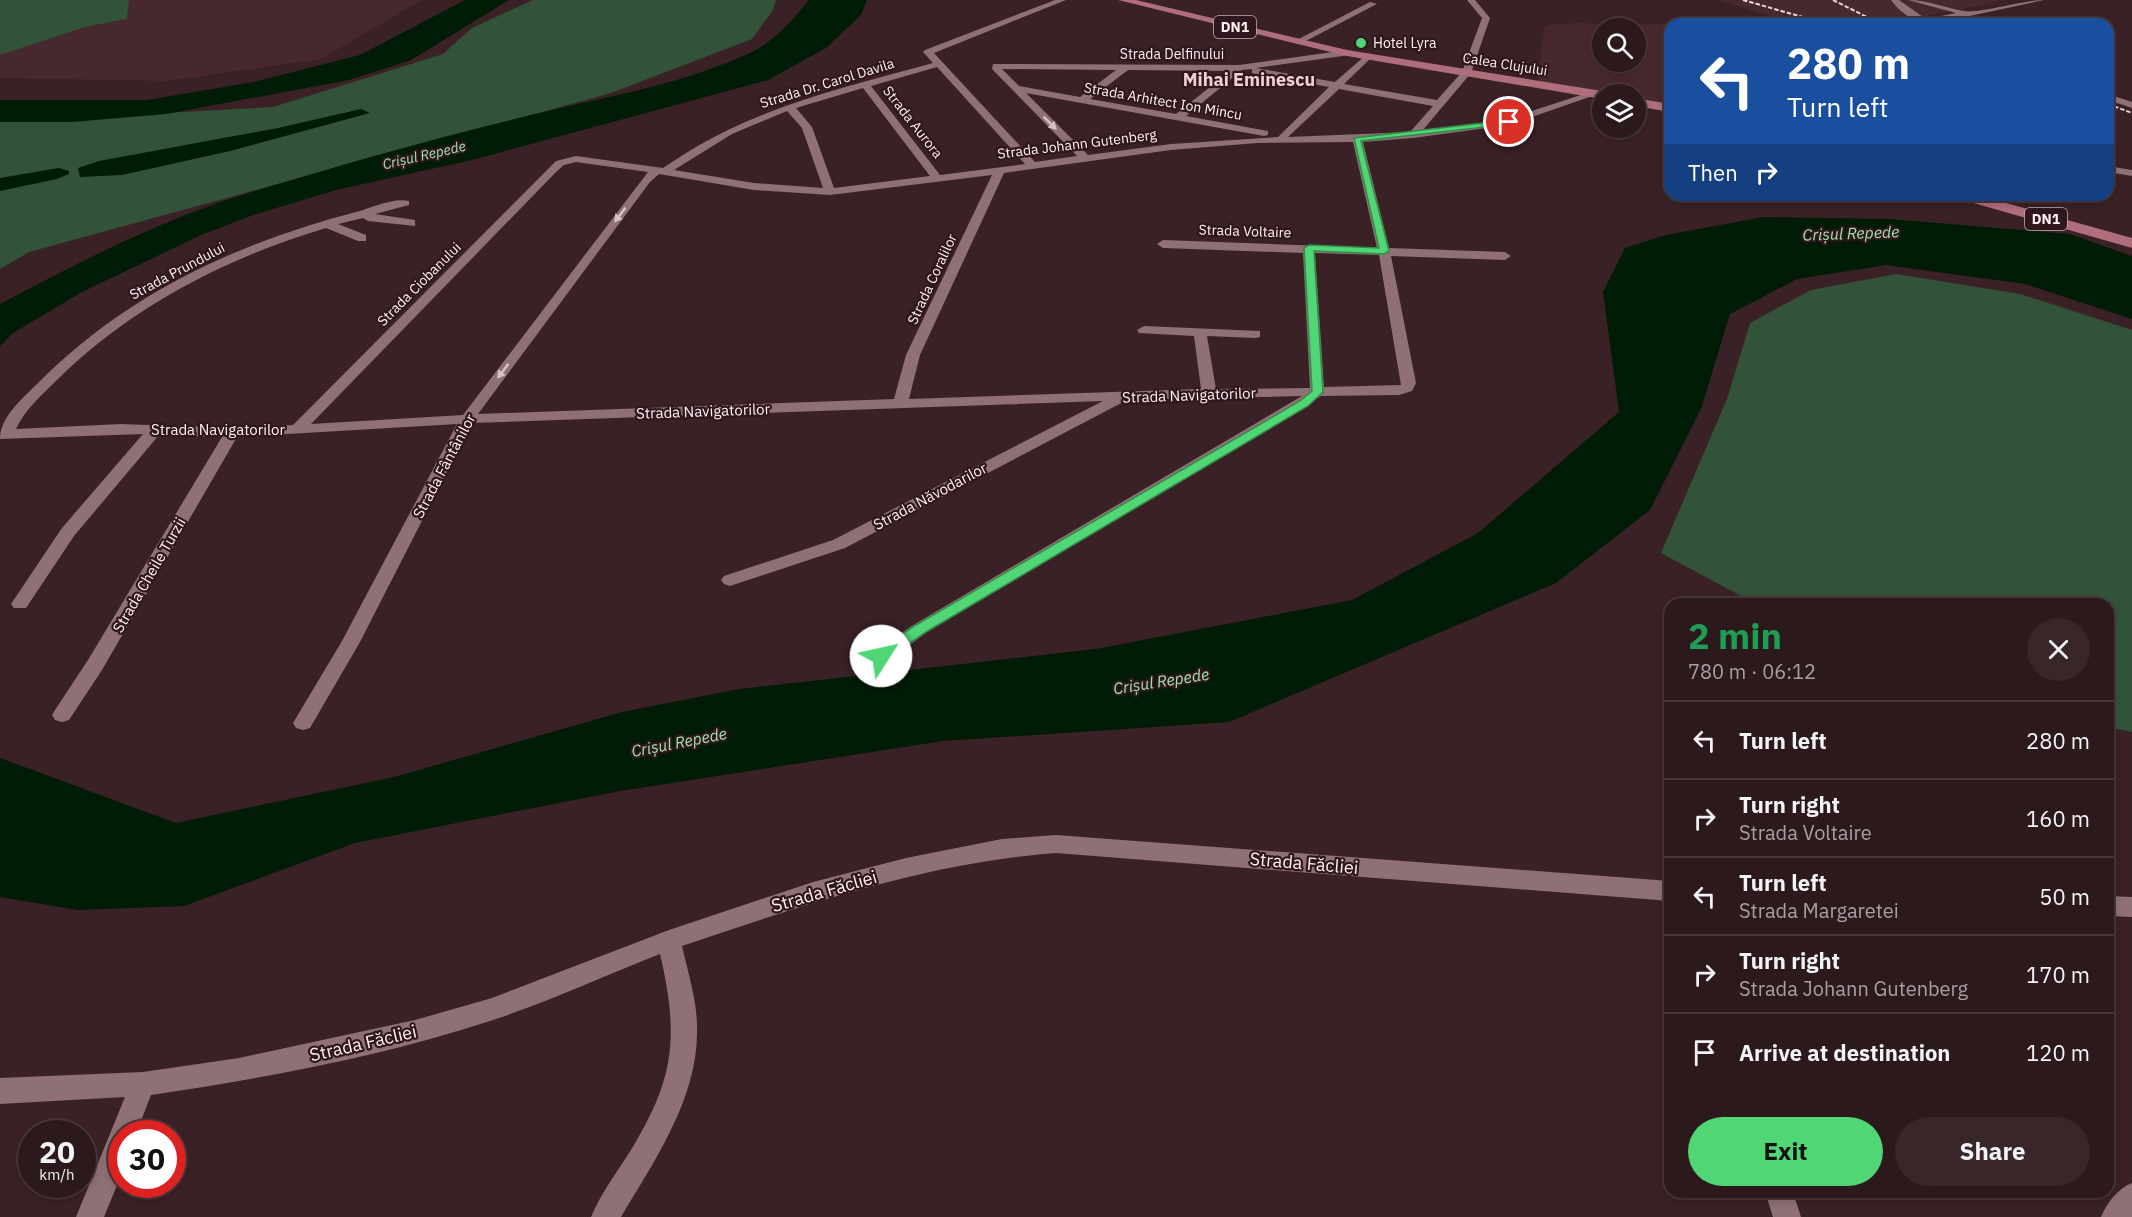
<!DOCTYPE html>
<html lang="en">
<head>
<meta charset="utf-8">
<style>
	:root { --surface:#2c191c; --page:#382629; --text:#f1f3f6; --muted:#a6a0a3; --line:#48383b; --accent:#50d674 }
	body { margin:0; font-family:"IBM Plex Sans",sans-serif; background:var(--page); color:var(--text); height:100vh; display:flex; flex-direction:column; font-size:22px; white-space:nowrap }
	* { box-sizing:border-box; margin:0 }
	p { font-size:20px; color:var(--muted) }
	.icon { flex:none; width:33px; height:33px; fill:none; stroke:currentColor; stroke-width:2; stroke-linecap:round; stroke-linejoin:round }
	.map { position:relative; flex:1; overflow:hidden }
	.details { position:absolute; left:1664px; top:598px; width:450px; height:600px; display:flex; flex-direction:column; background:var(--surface); border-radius:18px; box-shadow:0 3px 9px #0003,0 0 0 2px var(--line) }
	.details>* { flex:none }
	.banner { position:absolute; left:1664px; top:18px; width:450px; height:183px; border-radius:18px; box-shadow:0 3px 9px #0003,0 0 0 2px var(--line); background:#1a4fa0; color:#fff; overflow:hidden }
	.fabs { position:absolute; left:1592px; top:18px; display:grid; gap:12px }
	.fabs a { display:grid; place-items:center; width:54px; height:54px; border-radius:50%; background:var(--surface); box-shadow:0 3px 9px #0003,0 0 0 2px var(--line); font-size:30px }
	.speed { position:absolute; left:18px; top:1120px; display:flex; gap:12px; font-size:30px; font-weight:700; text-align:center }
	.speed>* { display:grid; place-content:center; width:78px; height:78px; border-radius:50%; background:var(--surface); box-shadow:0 3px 9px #0003,0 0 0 2px var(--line); line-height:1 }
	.speed small { font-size:15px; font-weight:400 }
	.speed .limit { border:9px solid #d22; background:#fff; color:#111 }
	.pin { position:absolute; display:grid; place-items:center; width:51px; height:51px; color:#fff; margin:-26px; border:3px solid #fff; border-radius:50%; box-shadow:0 2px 6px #0007 }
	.me { position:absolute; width:66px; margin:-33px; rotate:55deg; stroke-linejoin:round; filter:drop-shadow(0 0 4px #0008) }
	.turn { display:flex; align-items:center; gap:21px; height:126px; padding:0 24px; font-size:27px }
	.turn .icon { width:78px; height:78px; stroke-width:2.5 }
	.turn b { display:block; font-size:42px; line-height:51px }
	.then { display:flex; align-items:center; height:57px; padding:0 24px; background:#0003; gap:12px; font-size:22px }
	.round { display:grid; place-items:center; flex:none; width:63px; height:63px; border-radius:32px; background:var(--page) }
	.headline { display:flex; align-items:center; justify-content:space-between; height:102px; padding:0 24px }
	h1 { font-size:36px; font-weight:800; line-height:45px; color:#1e9e55 }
	.primary-button { display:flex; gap:12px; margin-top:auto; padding:12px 24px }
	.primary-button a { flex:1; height:69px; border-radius:36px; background:var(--accent); color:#111; font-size:24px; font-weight:800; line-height:69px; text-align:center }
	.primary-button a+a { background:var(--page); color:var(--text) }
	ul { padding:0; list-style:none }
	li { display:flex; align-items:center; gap:18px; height:78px; padding:0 24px; border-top:2px solid var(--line) }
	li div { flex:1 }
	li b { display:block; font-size:22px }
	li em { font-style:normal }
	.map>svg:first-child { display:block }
	.built { fill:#48282f; fill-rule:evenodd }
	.green { fill:#325339 }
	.water { fill:#001b06 }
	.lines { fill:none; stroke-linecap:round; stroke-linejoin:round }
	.minor { fill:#8e7075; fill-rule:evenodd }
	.major { fill:#af6e7c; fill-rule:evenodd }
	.rail { stroke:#e7d8da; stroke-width:2; stroke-dasharray:4.5 2; stroke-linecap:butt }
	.oneway { fill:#d7c3c6 }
	.route { fill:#50d674; stroke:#348b4b; stroke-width:1.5 }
	.poi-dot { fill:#50d674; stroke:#2f181d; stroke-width:2 }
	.labels { text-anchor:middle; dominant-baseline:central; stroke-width:4.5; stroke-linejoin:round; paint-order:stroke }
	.shield { fill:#2f181d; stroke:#c0afb2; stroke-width:1.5 }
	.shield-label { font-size:14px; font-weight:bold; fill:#fef0f2 }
	.far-poi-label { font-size:14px; fill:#fef0f2; stroke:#2f181d; text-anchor:start }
	.far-street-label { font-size:14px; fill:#fef0f2; stroke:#2f181d }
	.far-water-label { font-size:14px; font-style:italic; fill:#a0e2ab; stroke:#2f181d }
	.street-label { font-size:15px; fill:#fef0f2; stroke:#2f181d }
	.water-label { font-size:16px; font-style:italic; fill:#a0e2ab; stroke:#2f181d }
	.far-district-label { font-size:18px; font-weight:bold; fill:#f1cfd5; stroke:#2f181d }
	.near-street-label { font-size:18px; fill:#fef0f2; stroke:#2f181d }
</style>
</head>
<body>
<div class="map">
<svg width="2132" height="1217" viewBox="0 0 2132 1217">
	<rect width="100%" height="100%" fill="#3a2126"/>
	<path class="built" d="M129 0H422L321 59 167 81 0 78V55L85 27 127 19Z
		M1717 0H2006L1901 21 1908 24H1798Z
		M1582 23 1615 25 1658 24 1779 23 1793 24H1670L1669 104 1635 98V94H1611L1538 82 1544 28 1551 24ZM1602 28H1635V62H1602Z"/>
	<path class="green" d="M0 0H129L127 19 85 27 0 55Z
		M533 0H776L773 10 752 39 611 93 29 252 0 269V122L273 107 443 54 472 28Z
		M1896 274 2020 294 2132 330V732L2108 727V604H1756L1661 553 1727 399 1750 323 1811 290Z"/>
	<path class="water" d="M465 0H509L411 60 349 80 166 114 72 122H0V100H147L254 82 360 55Z
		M809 0H867L861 15 826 48 768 80 476 159 336 190 253 215 201 235 82 292 13 333 0 346V304C78 263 154 223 239 196 339 165 442 136 544 112 615 95 686 83 752 52 773 42 795 18 809 0Z
		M361 109 370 113 230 151 122 175 80 177 78 168 99 161 278 128Z
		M59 168 69 171V174L57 179 0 191V178Z
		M1763 217 1890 219 2070 234 2132 256V319L2025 284 1886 265 1797 279 1730 314 1701 409 1650 510 1556 583 1229 722 943 741 620 791 355 843 184 906 78 910 0 897V758L176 823 394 777 622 712 739 689 1096 649 1352 600 1478 533 1619 412 1603 292 1625 248 1666 235Z"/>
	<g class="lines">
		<path class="minor" d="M1055 0H1066L934 53 1035 162 1077 156 992 69 993 64 1239 65 1347 50 1350 51V55L1256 68 1335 82 1367 54 1372 57 1370 59 1344 84 1437 100 1462 72 1482 18 1467 0H1475L1490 18 1471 73 1422 131 1507 119 1590 92 1598 94 1509 125 1413 138 1363 142 1389 248 1505 252 1511 256 1505 260 1391 256 1416 383 1412 391 1399 395 1321 396 927 632 888 661H874L872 656 874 651 915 624 1302 396 1127 400 845 548 730 586 724 584 721 580 724 576 833 540 1103 401 472 423 360 642 310 728 303 730 296 728 293 723 342 641 457 424 237 437 102 670 69 720 62 722 55 720 52 715 55 710 88 660 222 437 159 435 74 536 26 608H14L11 604 62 528 143 434 0 439C0 417 22 399 37 384 125 295 236 243 356 212 371 208 394 197 409 201V205L375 214 415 220V226L368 221 363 218 338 224 366 235V241H358L326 228C226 258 132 306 57 380 42 395 25 409 16 429L121 424 232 428 293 425 556 161 576 156 663 168C749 108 833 91 933 63L923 52 925 50ZM937 67 1025 164 940 175 871 86ZM1002 69 1116 70 1080 97 1019 86ZM1252 69V73L1255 74 1329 87 1278 137 1171 144 1088 155 1026 93 1264 136 1268 135V131L1186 116 1242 70ZM1128 70 1230 71 1176 114 1090 99ZM863 88 930 176 834 188 812 127 796 108ZM1339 89 1433 106 1410 132 1288 137ZM787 111 802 128 823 188 754 183 674 170 732 134ZM1353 142 1377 248 1163 240 1157 244 1163 248 1303 253 1310 388 1216 389 1207 336 1255 338 1260 337V331L1144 326 1137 330 1139 333 1194 336 1201 389 909 399 920 355 1004 173 1171 150 1257 143ZM576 162 648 172 463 415 311 424 557 171 564 165ZM659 174 754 190 830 195 992 175 906 355 894 399 478 414 650 182ZM1315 253 1379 255 1401 385 1324 387Z
			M1891 0H1899L1926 19 1956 13 1908 0C1928 0 1945 8 1964 11 1977 14 2024 0 2044 0L1932 24C1917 24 1900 13 1891 0Z
			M1370 2 1377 4 1300 44 1293 42Z
			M2108 94 2132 102V108L2108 100Z
			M2108 166 2132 170V176L2108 172Z
			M1056 835 1670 881V901L1056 853C926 863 804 905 682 946 688 973 697 1000 697 1027 699 1097 655 1160 621 1217H591C601 1193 617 1172 631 1150 675 1078 679 1036 660 954 604 976 548 1002 490 1021 380 1057 265 1078 151 1095L136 1134H122V1173L104 1217H76L125 1097 0 1104V1078L143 1072 239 1058 415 1020 492 998 669 930 813 882 906 858 1002 839Z
			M2108 896 2132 897V917L2108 916Z
			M2132 1183V1217H2101C2107 1203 2117 1189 2132 1183Z
			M1765 1192H1793L1801 1217H1773Z"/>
		<path class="major" d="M1118 0H1136L1347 50 1602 91 1608 94H1602V99L1347 56Z
			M1635 98 1670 104V112L1635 106Z
			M1954 195H1977L2132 238V248L1956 198Z"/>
		<path class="rail" d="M1743 0 1827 24
			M1833 0 1881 24
			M2108 104 2132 113"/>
	</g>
	<defs><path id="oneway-solid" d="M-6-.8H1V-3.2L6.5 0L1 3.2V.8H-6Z" transform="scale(1.5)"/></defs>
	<g class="oneway">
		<use href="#oneway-solid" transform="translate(1050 123) rotate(45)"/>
		<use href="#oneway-solid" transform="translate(620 215) rotate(127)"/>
		<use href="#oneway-solid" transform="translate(503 371) rotate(127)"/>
	</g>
	<path class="route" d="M1509 120 1512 124 1361 141 1389 251 1384 254 1314 251 1323 392 1308 406 926 632 886 659H876V652L916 625 1300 401 1312 391 1304 248 1309 245 1379 248 1354 138Z"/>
	<circle class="poi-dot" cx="1361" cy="43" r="6"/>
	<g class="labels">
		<g class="shield">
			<rect x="1214" y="16" width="42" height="22" rx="4.5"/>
			<rect x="2025" y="208" width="42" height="22" rx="4.5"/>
		</g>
		<g class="shield-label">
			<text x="1235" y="27">DN1</text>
			<text x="2046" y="219">DN1</text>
		</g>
		<g class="far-poi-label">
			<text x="1373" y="43">Hotel Lyra</text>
		</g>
		<g class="far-street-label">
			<text x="1172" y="54">Strada Delfinului</text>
			<text transform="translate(1505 64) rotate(9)">Calea Clujului</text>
			<text transform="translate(827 83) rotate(-17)">Strada Dr. Carol Davila</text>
			<text transform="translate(1163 101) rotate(10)">Strada Arhitect Ion Mincu</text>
			<text transform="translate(913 122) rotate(52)">Strada Aurora</text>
			<text transform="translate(1077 144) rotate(-7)">Strada Johann Gutenberg</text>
			<text transform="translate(1245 231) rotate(2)">Strada Voltaire</text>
			<text transform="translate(177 271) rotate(-28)">Strada Prundului</text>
			<text transform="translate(932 279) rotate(-65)">Strada Coralilor</text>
			<text transform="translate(419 284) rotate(-45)">Strada Ciobanului</text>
		</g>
		<g class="far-water-label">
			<text transform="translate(424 155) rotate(-13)">Crișul Repede</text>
		</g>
		<g class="street-label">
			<text transform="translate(1189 395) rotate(-2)">Strada Navigatorilor</text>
			<text transform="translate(703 411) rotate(-2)">Strada Navigatorilor</text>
			<text x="218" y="429">Strada Navigatorilor</text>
			<text transform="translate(444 466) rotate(-62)">Strada Fântânilor</text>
			<text transform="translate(930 496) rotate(-28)">Strada Năvodarilor</text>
			<text transform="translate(149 575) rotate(-60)">Strada Cheile Turzii</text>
		</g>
		<g class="water-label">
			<text transform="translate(1851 233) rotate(-2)">Crișul Repede</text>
			<text transform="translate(1161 681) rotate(-9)">Crișul Repede</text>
			<text transform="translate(679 742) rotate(-11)">Crișul Repede</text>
		</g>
		<g class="far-district-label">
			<text x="1249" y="79">Mihai Eminescu</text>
		</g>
		<g class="near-street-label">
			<text transform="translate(1304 863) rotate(5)">Strada Făcliei</text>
			<text transform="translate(824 891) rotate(-16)">Strada Făcliei</text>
			<text transform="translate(363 1043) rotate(-13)">Strada Făcliei</text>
		</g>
	</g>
</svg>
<div class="fabs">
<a><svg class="icon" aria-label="search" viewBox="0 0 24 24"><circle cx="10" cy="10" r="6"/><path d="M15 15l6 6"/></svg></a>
<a><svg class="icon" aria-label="layers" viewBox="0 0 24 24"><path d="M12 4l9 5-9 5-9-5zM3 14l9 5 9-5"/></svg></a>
</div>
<div class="speed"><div>20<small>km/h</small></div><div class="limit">30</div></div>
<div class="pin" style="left:1509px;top:122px;background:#d93025"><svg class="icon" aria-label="arrive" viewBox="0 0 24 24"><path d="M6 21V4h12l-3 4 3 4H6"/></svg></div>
<svg class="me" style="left:881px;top:656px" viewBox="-20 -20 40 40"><circle r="19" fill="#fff"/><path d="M0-13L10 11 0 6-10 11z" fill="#50d674"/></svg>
<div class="banner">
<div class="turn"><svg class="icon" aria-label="left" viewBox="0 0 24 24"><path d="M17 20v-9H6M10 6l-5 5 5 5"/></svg><div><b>280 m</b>Turn left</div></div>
<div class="then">Then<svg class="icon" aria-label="right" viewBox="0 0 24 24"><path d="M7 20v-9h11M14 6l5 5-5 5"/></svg></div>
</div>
<section class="details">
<div class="headline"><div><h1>2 min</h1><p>780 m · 06:12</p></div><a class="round"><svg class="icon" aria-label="close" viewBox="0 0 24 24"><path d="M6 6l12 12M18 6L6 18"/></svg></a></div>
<ul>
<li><svg class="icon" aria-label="left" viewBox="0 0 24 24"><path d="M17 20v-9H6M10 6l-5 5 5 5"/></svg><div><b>Turn left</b></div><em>280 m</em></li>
<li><svg class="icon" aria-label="right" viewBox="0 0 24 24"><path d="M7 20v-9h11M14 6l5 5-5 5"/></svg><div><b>Turn right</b><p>Strada Voltaire</p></div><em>160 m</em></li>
<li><svg class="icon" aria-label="left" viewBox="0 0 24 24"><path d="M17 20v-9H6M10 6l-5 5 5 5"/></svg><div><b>Turn left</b><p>Strada Margaretei</p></div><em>50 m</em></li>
<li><svg class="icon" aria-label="right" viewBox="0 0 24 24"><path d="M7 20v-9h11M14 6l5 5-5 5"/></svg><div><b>Turn right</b><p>Strada Johann Gutenberg</p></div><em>170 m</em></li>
<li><svg class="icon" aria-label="arrive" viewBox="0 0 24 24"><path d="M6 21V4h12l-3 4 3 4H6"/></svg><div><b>Arrive at destination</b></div><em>120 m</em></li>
</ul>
<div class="primary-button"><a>Exit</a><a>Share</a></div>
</section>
</div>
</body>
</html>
